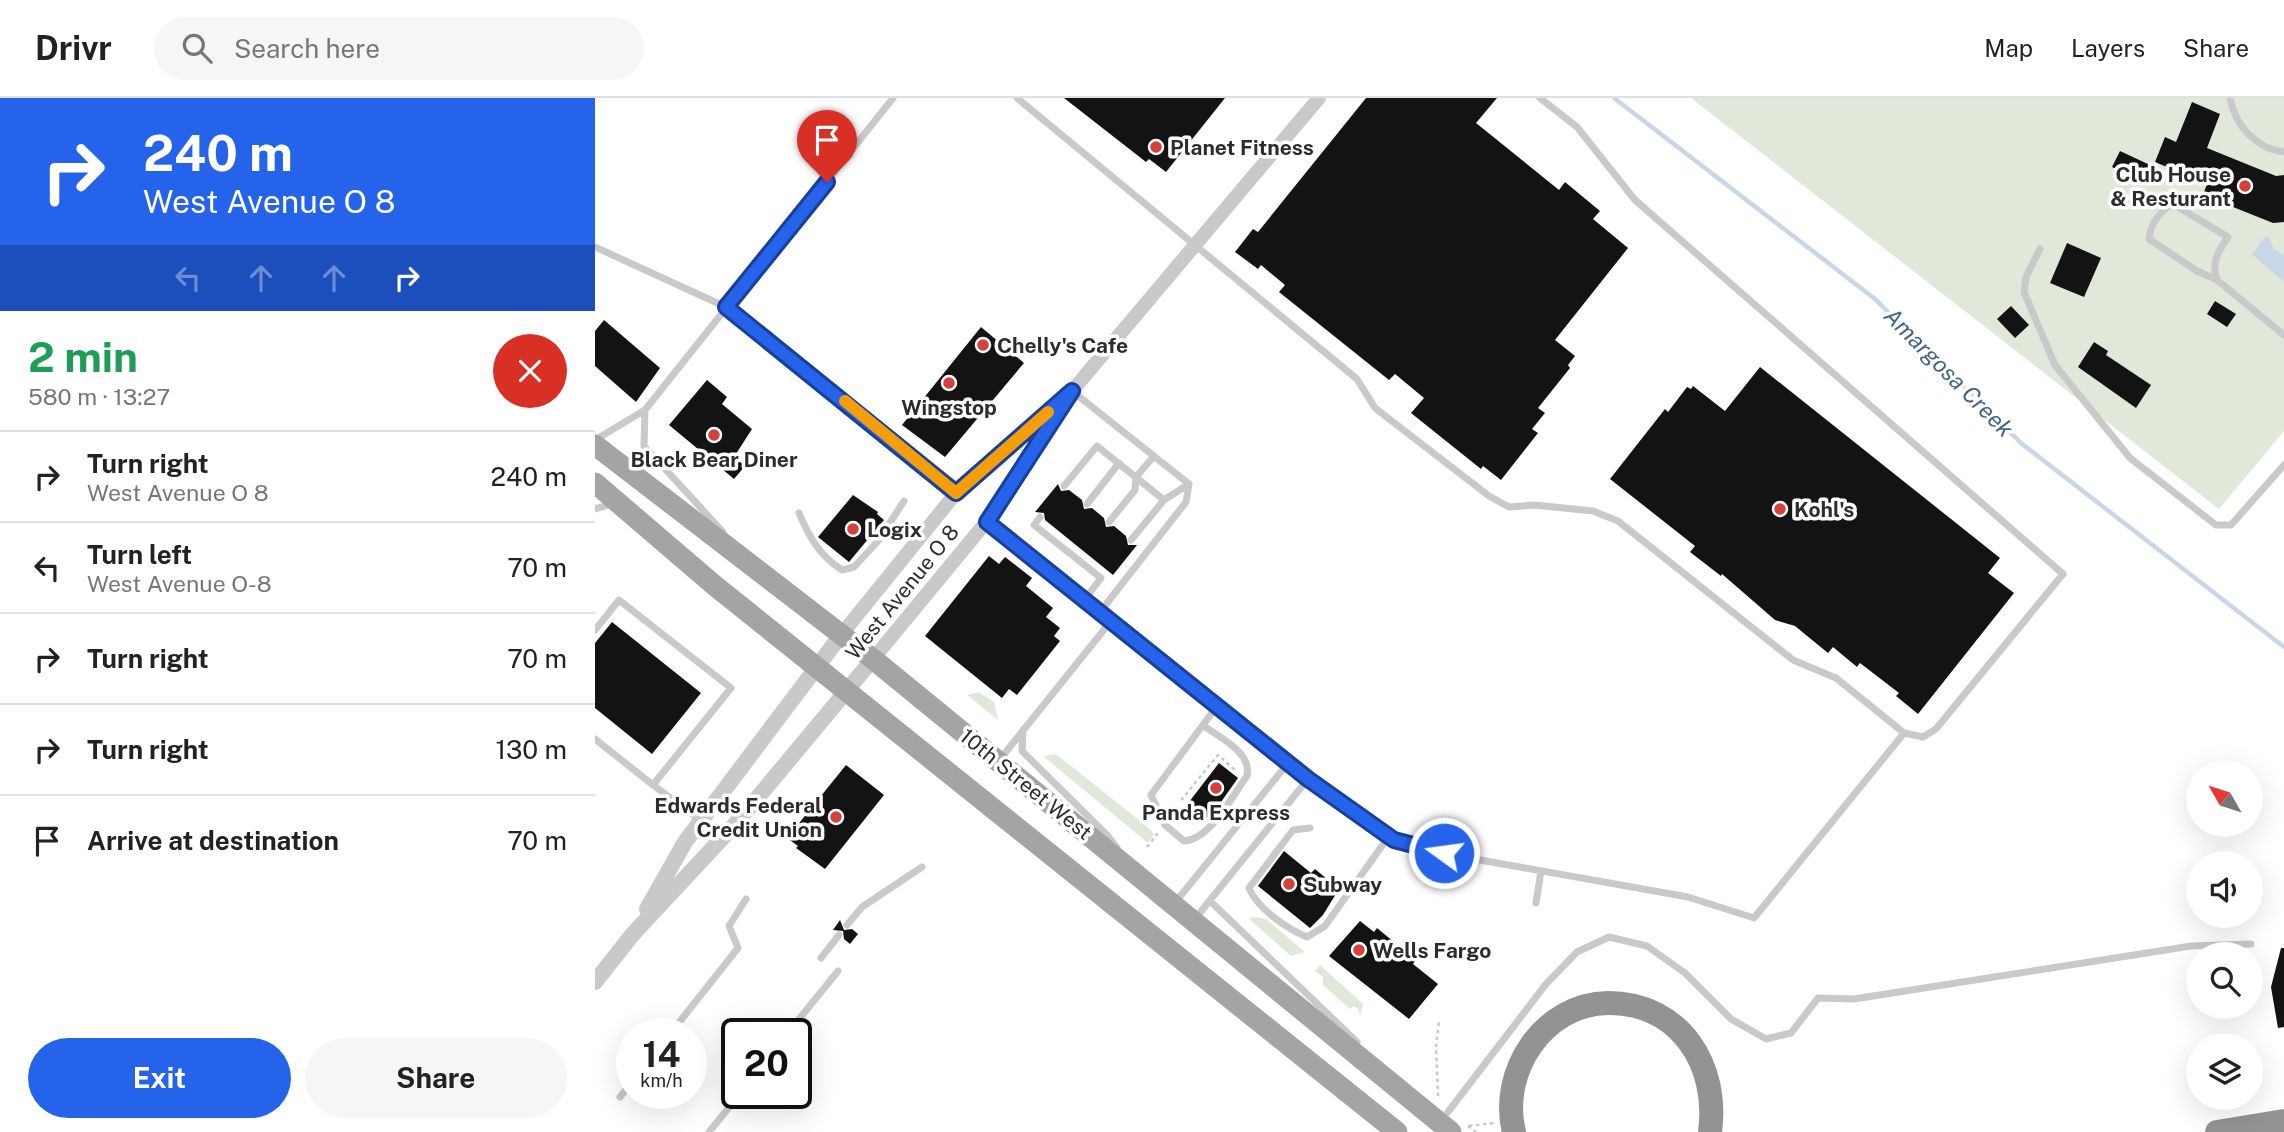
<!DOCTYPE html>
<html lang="en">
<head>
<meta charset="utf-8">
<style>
	:root { --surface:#fff; --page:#f6f6f6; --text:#222; --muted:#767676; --line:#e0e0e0; --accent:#2563eb }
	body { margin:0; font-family:"Public Sans",sans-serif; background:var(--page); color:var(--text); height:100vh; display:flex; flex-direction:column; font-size:26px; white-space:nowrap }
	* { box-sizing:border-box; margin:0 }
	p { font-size:23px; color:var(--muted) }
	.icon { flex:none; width:38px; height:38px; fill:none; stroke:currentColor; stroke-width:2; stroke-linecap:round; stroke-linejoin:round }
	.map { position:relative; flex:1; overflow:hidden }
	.panel { display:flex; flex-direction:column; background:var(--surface); width:595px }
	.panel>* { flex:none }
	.top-card { background:#2563eb; color:#fff; overflow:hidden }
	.needle { width:46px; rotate:309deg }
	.buttons { position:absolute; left:1591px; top:662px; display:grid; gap:14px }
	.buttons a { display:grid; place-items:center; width:77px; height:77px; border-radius:50%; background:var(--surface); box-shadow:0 7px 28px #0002; font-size:35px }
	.speed { position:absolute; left:21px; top:920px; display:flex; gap:14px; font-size:35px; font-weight:700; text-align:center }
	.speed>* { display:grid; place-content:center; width:91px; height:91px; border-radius:50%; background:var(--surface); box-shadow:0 7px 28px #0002; line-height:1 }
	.speed small { font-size:18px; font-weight:400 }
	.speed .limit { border:4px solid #111; border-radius:10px; background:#fff; color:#111 }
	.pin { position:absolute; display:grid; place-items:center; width:60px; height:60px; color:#fff; margin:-72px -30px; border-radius:50% 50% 50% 0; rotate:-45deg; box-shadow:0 0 7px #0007 }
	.pin .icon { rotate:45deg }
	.me { position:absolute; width:77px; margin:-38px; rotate:284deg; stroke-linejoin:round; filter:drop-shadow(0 0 5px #0008) }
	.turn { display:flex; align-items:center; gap:24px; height:147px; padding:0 28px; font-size:32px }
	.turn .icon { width:91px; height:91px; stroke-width:2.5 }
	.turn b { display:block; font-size:49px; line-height:60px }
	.lanes { display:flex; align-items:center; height:66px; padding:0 28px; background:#0003; justify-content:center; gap:35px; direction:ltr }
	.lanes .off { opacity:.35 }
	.round { display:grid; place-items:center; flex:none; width:74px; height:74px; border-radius:37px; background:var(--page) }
	.summary { display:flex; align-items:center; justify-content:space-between; height:119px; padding:0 28px }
	h1 { font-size:42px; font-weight:700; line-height:52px; color:#1e9e55 }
	.cta { display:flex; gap:14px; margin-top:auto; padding:14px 28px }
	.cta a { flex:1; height:80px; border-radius:42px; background:var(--accent); color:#fff; font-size:28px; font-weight:700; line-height:80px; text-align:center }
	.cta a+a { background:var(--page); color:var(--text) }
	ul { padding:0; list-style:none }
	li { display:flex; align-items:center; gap:21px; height:91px; padding:0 28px; border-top:2px solid var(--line) }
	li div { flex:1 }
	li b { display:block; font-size:26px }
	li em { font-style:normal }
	header { display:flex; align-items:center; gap:42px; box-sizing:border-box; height:98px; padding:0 35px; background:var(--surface); border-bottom:2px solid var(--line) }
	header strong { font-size:33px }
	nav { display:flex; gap:38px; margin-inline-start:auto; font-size:24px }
	.search { width:490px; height:63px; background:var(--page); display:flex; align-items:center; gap:18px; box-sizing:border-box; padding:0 24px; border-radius:38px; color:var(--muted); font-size:26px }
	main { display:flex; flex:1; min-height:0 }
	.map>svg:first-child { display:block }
	.green { fill:#e0e8da }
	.water { fill:#c8d7e7 }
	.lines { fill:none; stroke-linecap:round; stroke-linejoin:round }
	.stream { stroke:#c8d7e7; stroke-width:4.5 }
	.building { fill:#131313 }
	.path { stroke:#c9c9c9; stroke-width:2.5; stroke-dasharray:3.5 3.5; stroke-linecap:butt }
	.service { stroke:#c9c9c9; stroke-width:7 }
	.minor { stroke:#c9c9c9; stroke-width:14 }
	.tertiary { stroke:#c9c9c9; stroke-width:16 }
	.primary { stroke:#a4a4a4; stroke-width:21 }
	.motorway { stroke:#939393; stroke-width:24 }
	.route-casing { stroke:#184099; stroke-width:18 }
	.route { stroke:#2563eb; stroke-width:12 }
	.slow { stroke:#f59e0b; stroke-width:12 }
	.poi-dot { fill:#d4413c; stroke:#fff; stroke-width:2.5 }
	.labels { text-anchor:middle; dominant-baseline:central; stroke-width:7; stroke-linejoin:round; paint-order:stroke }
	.poi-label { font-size:21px; font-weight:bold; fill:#2c2c2c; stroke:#fff; text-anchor:start }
	.street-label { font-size:21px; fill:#2c2c2c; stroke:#fff }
	.water-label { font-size:23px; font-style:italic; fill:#426486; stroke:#fff }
</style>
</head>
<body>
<header>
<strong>Drivr</strong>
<div class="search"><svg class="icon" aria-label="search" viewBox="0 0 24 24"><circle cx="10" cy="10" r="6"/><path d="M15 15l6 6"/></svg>Search here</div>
<nav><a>Map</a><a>Layers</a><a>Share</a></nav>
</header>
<main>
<section class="panel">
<div class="top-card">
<div class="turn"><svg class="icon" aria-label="right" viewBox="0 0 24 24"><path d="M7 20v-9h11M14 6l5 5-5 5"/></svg><div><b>240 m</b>West Avenue O 8</div></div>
<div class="lanes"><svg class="icon off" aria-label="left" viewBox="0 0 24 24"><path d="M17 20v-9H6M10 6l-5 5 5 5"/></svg><svg class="icon off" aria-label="ahead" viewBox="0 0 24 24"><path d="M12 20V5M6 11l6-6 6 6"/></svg><svg class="icon off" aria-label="ahead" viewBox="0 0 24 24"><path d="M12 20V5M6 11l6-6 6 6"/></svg><svg class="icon" aria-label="right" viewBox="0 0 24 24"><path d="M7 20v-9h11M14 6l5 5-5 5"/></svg></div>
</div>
<div class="summary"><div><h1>2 min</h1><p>580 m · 13:27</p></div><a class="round" style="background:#d93025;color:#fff"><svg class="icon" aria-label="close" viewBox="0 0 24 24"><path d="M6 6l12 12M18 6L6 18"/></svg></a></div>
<ul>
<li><svg class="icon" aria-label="right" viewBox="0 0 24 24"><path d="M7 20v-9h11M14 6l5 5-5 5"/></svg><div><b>Turn right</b><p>West Avenue O 8</p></div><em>240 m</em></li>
<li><svg class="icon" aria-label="left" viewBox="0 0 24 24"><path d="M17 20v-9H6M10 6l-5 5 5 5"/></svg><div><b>Turn left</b><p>West Avenue O-8</p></div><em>70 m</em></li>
<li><svg class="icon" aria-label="right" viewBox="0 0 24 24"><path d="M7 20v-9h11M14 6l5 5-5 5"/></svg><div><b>Turn right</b></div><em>70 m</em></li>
<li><svg class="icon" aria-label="right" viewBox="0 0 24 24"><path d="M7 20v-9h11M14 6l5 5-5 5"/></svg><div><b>Turn right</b></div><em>130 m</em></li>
<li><svg class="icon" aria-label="arrive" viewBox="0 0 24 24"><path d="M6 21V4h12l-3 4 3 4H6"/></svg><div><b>Arrive at destination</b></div><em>70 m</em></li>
</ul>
<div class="cta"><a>Exit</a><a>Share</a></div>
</section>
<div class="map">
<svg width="1689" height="1034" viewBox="0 0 1689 1034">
	<rect width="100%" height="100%" fill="#fff"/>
	<path class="green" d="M1096 0H1689V333L1624 411Z
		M384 594 399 604 403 622 372 597Z
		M461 656 555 731 559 737 553 745 448 658Z
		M661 819 671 821 710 854 696 858 653 820Z
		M725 867 768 906 765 920 764 912 759 908 755 911 728 887V879L720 873Z"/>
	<path class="water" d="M1670 139H1674L1678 150 1689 158V184L1657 156Z"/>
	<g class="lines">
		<path class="stream" d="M1019 0 1280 201 1426 345 1689 549"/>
	</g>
	<path class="building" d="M469 0H630L571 74 554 61 551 64Z
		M771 0H902L881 25 964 92 970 84 1005 113 998 121 1033 150 960 242 980 258 973 267 975 270 943 310 950 315 937 331 943 335 906 382 888 368 886 371 816 315 829 300 800 276 794 282 684 194 690 187 666 167 663 171 640 154 658 131 663 134Z
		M1597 4 1625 16 1612 50 1681 78 1689 77V124L1678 125 1608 97 1612 86 1560 64 1570 39 1581 44Z
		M1525 53 1555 67 1548 84 1517 69Z
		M1472 145 1506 160 1489 199 1455 185Z
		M1620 203 1641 216 1632 229 1612 216Z
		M1416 208 1434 227 1420 240 1402 221Z
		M9 222 65 270 41 304 0 268V233Z
		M386 229 429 265 350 359 307 327Z
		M1499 244 1513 253 1511 257 1556 287 1541 310 1483 269Z
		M1165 269 1405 460 1393 475 1419 495 1323 616 1301 598 1304 595 1265 565 1262 569 1238 549 1233 555 1200 528 1180 522 1127 476 1126 478 1095 454 1100 448 1015 381 1070 311 1073 314 1092 289 1096 291 1098 288 1130 313Z
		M112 282 132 299 127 306 157 331 139 359 150 368 139 381 74 327Z
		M463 386 466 393 474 392 487 402 489 411 497 410 509 420 511 429 519 428 531 438 533 447H542L518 477 450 422 449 415 440 414Z
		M258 397 283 414 282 416 289 422 254 464 223 439Z
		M394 458 404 466 410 459 437 480 431 488 458 510 451 519 465 530 459 538 465 543 422 597 414 591 407 600 330 538Z
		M17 524 106 595 57 656 0 610V545Z
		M624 665 643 680 614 721 594 704Z
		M251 667 289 697 230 771 201 750 203 748 192 740Z
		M689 753 716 775 720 771 744 791 728 817 715 830 663 788Z
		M245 822 249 832 257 831 263 836 255 846 249 841 248 833 238 832Z
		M765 823 779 834 782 830 821 862 818 866 843 886 814 921 734 858Z
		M1686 850H1689V929L1683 930 1676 889Z"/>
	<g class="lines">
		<path class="path" d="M579 708 592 719 599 711 605 716
			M599 711 587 701 623 657 640 672
			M552 749 563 735
			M843 998 841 949 844 924
			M873 1028 881 1034
			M874 1028 899 1025"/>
		<path class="service" d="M945 0 982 29 1040 102 1468 476 1341 631 1328 639 1309 635
			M1635 0C1640 27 1660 50 1689 54
			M0 149 131 209 361 395
			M1445 151 1431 179 1429 194 1460 267 1535 360 1621 427H1636L1689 367
			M1622 182C1616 164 1623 154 1633 139L1578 106C1565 113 1555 126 1554 141L1602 173 1622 182 1689 237
			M477 293 594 386
			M50 312 49 348 128 434
			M0 342 50 312 298 0
			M469 388 502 348 569 402
			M492 406 524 365
			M0 411 20 405
			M204 415C214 439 225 458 247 472L259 469 283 443
			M445 419 439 427 506 480 490 501
			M392 423 713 681 799 742 829 752 1093 799 1159 820 1309 635 1241 580 1198 562 1023 423 998 413 939 407 914 409 894 398 780 310 762 281 422 0
			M514 424 540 392 541 379 559 358
			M289 434 309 403
			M536 442 569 402 594 386
			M505 514 591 404 594 386
			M0 532 24 502 136 590 58 687 0 641
			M609 628C625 640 657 654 652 678 637 698 616 741 589 743L570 727 556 697 622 608
			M428 632 427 653 512 737 522 750
			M406 660 516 523
			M58 687 105 722
			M715 730 698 732 654 790C662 810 692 831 712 839L730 828 794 738
			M615 803 762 944
			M941 805 946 773
			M579 806 693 665
			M599 822 713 681
			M252 827 267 809 327 769
			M226 860 244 837
			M75 936 143 850 134 828 151 801
			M192 936 243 873
			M25 999 37 984
			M853 1014 951 886 982 854 1014 839 1052 848 1090 875 1136 921 1171 941 1196 935 1223 900 1259 901 1596 848 1656 846
			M114 1034 145 996"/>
		<path class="minor" d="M246 537 361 395 463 305
			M278 561 392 423 477 293 724 0"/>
		<path class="tertiary" d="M52 811 90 744 246 537
			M0 884 37 837 144 722 278 561"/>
		<path class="primary" d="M0 347 278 561 856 1034
			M0 385 119 487 802 1034"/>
		<path class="motorway" d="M919 1034C904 974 948 906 1013 905 1086 905 1124 968 1115 1034
			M1622 1034 1689 1023"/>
	</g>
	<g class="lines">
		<defs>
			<path id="route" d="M232 84 131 209 361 395 477 293 392 424 713 681 799 742 849 755"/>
		</defs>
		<use href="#route" class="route-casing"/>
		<use href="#route" class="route"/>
		<path class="slow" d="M250 303 361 395 453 314"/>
	</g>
	<g class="poi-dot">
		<circle cx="561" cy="49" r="7"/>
		<circle cx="1650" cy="88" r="7"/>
		<circle cx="388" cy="247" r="7"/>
		<circle cx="354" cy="285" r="7"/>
		<circle cx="119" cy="337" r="7"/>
		<circle cx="1185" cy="411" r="7"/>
		<circle cx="258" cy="431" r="7"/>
		<circle cx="621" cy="690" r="7"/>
		<circle cx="241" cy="719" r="7"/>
		<circle cx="694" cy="786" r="7"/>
		<circle cx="764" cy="852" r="7"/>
	</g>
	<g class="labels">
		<g class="poi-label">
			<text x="575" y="49">Planet Fitness</text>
			<text x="1636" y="76" text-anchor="end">Club House<tspan x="1636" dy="24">&amp; Resturant</tspan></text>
			<text x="402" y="247">Chelly's Cafe</text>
			<text x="354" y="309" text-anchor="middle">Wingstop</text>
			<text x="119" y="361" text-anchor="middle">Black Bear Diner</text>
			<text x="1199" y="411">Kohl's</text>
			<text x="272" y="431">Logix</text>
			<text x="227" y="707" text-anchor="end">Edwards Federal<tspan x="227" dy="24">Credit Union</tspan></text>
			<text x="621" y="714" text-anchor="middle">Panda Express</text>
			<text x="708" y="786">Subway</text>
			<text x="778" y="852">Wells Fargo</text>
		</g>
		<g class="street-label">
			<text transform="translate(307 494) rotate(-51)">West Avenue O 8</text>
			<text transform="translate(431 686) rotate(39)">10th Street West</text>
		</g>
		<g class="water-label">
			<text transform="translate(1354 274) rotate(45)">Amargosa Creek</text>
		</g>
	</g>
</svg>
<div class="buttons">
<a><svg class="needle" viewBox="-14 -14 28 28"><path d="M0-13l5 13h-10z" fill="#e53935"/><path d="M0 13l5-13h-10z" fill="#767676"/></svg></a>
<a><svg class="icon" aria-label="sound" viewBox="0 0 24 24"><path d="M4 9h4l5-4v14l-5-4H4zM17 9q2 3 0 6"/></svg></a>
<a><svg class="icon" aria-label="search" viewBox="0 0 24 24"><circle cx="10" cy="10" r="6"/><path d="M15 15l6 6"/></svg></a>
<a><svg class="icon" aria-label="layers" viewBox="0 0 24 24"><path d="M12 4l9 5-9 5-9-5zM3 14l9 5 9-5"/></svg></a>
</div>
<div class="speed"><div>14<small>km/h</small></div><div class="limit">20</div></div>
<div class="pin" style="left:232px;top:84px;background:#d93025"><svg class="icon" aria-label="arrive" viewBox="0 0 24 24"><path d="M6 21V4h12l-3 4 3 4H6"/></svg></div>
<svg class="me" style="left:849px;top:755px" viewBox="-20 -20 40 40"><circle r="17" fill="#2563eb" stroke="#fff" stroke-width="3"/><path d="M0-11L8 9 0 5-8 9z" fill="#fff"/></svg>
</div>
</main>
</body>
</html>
